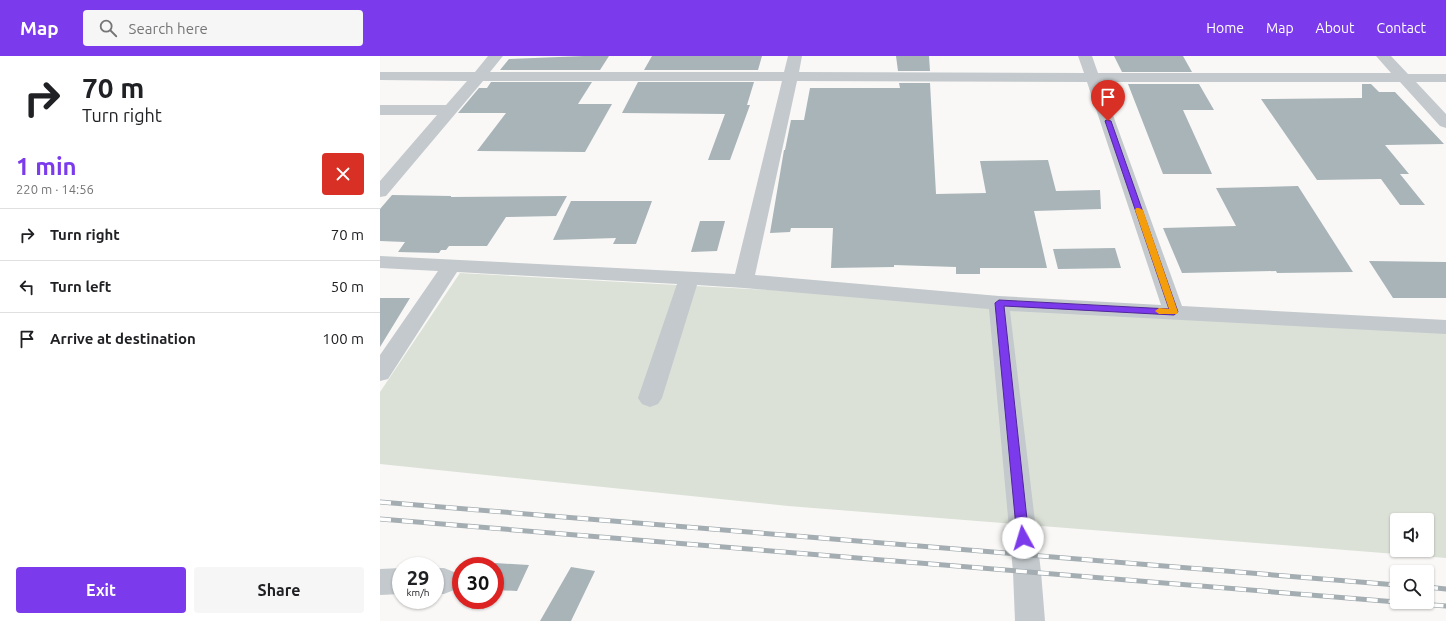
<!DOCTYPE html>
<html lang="en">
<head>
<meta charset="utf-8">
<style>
	:root { --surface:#fff; --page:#f6f6f6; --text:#202124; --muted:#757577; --line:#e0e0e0; --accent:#7c3aed }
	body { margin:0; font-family:Ubuntu,sans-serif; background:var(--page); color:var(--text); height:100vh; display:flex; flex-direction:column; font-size:15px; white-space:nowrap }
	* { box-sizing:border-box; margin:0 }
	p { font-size:13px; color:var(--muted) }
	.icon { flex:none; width:22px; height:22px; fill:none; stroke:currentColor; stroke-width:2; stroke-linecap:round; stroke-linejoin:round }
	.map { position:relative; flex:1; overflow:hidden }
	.side { display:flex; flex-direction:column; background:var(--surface); width:380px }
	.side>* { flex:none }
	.guide { background:#fff; color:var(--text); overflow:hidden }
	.buttons { position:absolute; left:1010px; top:457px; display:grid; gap:8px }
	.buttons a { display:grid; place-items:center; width:44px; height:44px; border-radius:4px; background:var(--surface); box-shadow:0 1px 3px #0004; font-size:20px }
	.speed { position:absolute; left:12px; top:501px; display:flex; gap:8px; font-size:20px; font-weight:700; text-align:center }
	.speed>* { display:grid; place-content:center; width:52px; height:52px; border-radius:50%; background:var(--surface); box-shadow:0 1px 3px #0004; line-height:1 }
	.speed small { font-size:10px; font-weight:400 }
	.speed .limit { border:6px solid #d22; background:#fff; color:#111 }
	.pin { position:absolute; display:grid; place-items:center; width:34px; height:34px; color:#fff; margin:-41px -17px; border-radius:50% 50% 50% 0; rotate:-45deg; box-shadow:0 0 4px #0007 }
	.pin .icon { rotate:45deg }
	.me { position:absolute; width:44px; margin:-22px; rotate:354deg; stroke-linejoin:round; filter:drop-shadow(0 0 3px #0008) }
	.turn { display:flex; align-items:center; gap:14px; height:84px; padding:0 16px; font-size:18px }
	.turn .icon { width:52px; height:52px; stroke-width:2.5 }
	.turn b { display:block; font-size:28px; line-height:34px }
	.round { display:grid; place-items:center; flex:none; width:42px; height:42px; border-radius:4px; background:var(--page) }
	.head { display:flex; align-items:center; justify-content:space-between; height:68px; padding:0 16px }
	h1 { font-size:24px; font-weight:700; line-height:30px; color:var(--accent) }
	.cta { display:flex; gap:8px; margin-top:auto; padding:8px 16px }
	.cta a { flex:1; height:46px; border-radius:4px; background:var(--accent); color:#fff; font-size:16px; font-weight:700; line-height:46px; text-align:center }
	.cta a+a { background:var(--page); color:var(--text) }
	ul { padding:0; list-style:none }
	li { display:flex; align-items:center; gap:12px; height:52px; padding:0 16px; border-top:1px solid var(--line) }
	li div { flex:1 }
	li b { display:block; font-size:15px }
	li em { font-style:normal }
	header { display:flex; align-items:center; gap:24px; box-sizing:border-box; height:56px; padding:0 20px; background:var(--accent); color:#fff }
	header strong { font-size:19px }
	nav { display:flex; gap:22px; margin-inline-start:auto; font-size:14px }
	.search { width:280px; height:36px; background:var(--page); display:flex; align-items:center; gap:10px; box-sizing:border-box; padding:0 14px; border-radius:4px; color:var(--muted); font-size:15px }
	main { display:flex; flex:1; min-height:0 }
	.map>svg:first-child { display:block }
	.green { fill:#dbe1d7; fill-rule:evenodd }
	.building { fill:#a8b4b8 }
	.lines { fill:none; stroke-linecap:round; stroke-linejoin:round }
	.minor { fill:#c3c9cc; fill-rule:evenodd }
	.rail-casing { stroke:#a4adb1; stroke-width:5 }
	.rail { stroke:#fff; stroke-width:3.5; stroke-dasharray:11; stroke-linecap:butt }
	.route { fill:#7c3aed; stroke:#51269a }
	.slow { fill:#f59e0b }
</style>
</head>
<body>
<header>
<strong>Map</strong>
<div class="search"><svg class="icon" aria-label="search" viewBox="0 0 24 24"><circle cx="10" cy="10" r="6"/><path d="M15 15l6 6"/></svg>Search here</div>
<nav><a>Home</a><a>Map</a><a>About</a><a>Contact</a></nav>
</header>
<main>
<section class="side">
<div class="guide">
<div class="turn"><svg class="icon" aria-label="right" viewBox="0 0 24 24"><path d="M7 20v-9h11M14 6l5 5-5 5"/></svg><div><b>70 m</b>Turn right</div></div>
</div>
<div class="head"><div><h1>1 min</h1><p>220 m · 14:56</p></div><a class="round" style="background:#d93025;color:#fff"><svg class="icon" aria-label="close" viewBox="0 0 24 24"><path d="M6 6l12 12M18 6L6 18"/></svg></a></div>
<ul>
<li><svg class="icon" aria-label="right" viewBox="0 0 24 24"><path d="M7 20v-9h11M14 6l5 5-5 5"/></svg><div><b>Turn right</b></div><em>70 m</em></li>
<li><svg class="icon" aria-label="left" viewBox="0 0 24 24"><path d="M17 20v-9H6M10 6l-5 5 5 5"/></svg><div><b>Turn left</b></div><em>50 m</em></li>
<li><svg class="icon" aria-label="arrive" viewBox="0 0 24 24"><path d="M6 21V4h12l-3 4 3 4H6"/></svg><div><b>Arrive at destination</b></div><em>100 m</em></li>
</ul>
<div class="cta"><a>Exit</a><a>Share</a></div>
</section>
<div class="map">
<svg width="1066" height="565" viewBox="0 0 1066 565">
	<rect width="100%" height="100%" fill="#f9f8f6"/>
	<path class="green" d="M80 217 1066 271V502L408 450 0 408V336ZM1017 464H1047V494H1017Z"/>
	<path class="building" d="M204 0H229L220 14H120L129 3Z
		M272 0H382L378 14H264Z
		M516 0H549L550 15H518Z
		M734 0H803L812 16H742Z
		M111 26H212L198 48H232L205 96 97 95 126 57H78L99 32H107Z
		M258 26H374L367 49H370L350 104H328L345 58 242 57Z
		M519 27H550L556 138 606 137 600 105 668 104 676 135 720 134 721 153 654 155 667 212H600V218H576V211L514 209V211L451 212 453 172H411L410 176 390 177 404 94H405L411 64H424L430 32H520Z
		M748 28H819L834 54H803L832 118H783Z
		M982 28H991L999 36H1015L1064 88 1005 89 1029 118H1020L1045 149H1020L1001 123 937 124 881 43 982 42Z
		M918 130 973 216 897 217 896 215 802 217 783 172 856 170 836 132Z
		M12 139 71 140V141L187 140 176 160 126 161 107 190H69L66 194H61L59 197 18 196 25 186 0 185V153Z
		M191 145H272L256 188H233L236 182 173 184Z
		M320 165H345L337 195 311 196Z
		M735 192 741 212 678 213 673 193Z
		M989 205 1066 206V242H1013Z
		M0 242H30L0 291Z
		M115 507 149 509 137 535 115 534Z
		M191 511 215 515 191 565H160Z"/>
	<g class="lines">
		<path class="minor" d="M108 0H123L110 16H404L408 0H422L419 16 704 17 698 0H712L718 17H1011L996 0H1011L1028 18H1066V26H1036L1066 58V72L1060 70 1020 26H721L802 250 1066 264V278L630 255 661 516 665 565H635L633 516 609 253 364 232 317 229 282 342 278 348 270 351 262 348 258 342 297 228 77 216 8 323 0 325V299L58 215 0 212V200L355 218 402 25H103L6 140 0 141V125L57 59H0V49H66L87 25 0 24V16H95ZM417 25 707 26 781 249 619 240 375 219Z
			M21 512V538L0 539V513Z
			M55 512H64L74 516 78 525 74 534 64 538H55Z"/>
		<defs>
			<path id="rail" d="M0 446 1017 529
				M0 463 1066 550
				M1047 531 1066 533"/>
		</defs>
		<use href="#rail" class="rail-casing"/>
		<use href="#rail" class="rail"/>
	</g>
	<path class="route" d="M726 64 731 65 798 256 794 259 624 250 649 482 647 486 643 487 639 486 637 482 615 247 619 244 789 253 725 65Z"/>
	<path class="slow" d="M756 152H759L763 154 798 256 797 258H779L775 255 779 252 789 253 755 154Z"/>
</svg>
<div class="buttons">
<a><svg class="icon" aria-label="sound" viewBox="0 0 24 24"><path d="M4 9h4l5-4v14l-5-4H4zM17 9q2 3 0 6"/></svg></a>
<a><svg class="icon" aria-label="search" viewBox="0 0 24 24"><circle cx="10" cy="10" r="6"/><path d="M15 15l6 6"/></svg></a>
</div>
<div class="speed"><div>29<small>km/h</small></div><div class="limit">30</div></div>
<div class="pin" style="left:728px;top:65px;background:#d93025"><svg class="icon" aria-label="arrive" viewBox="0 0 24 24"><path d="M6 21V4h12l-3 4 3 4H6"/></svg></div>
<svg class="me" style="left:643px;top:482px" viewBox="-20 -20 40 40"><circle r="19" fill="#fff"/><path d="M0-13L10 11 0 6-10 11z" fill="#7c3aed"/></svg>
</div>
</main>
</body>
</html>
